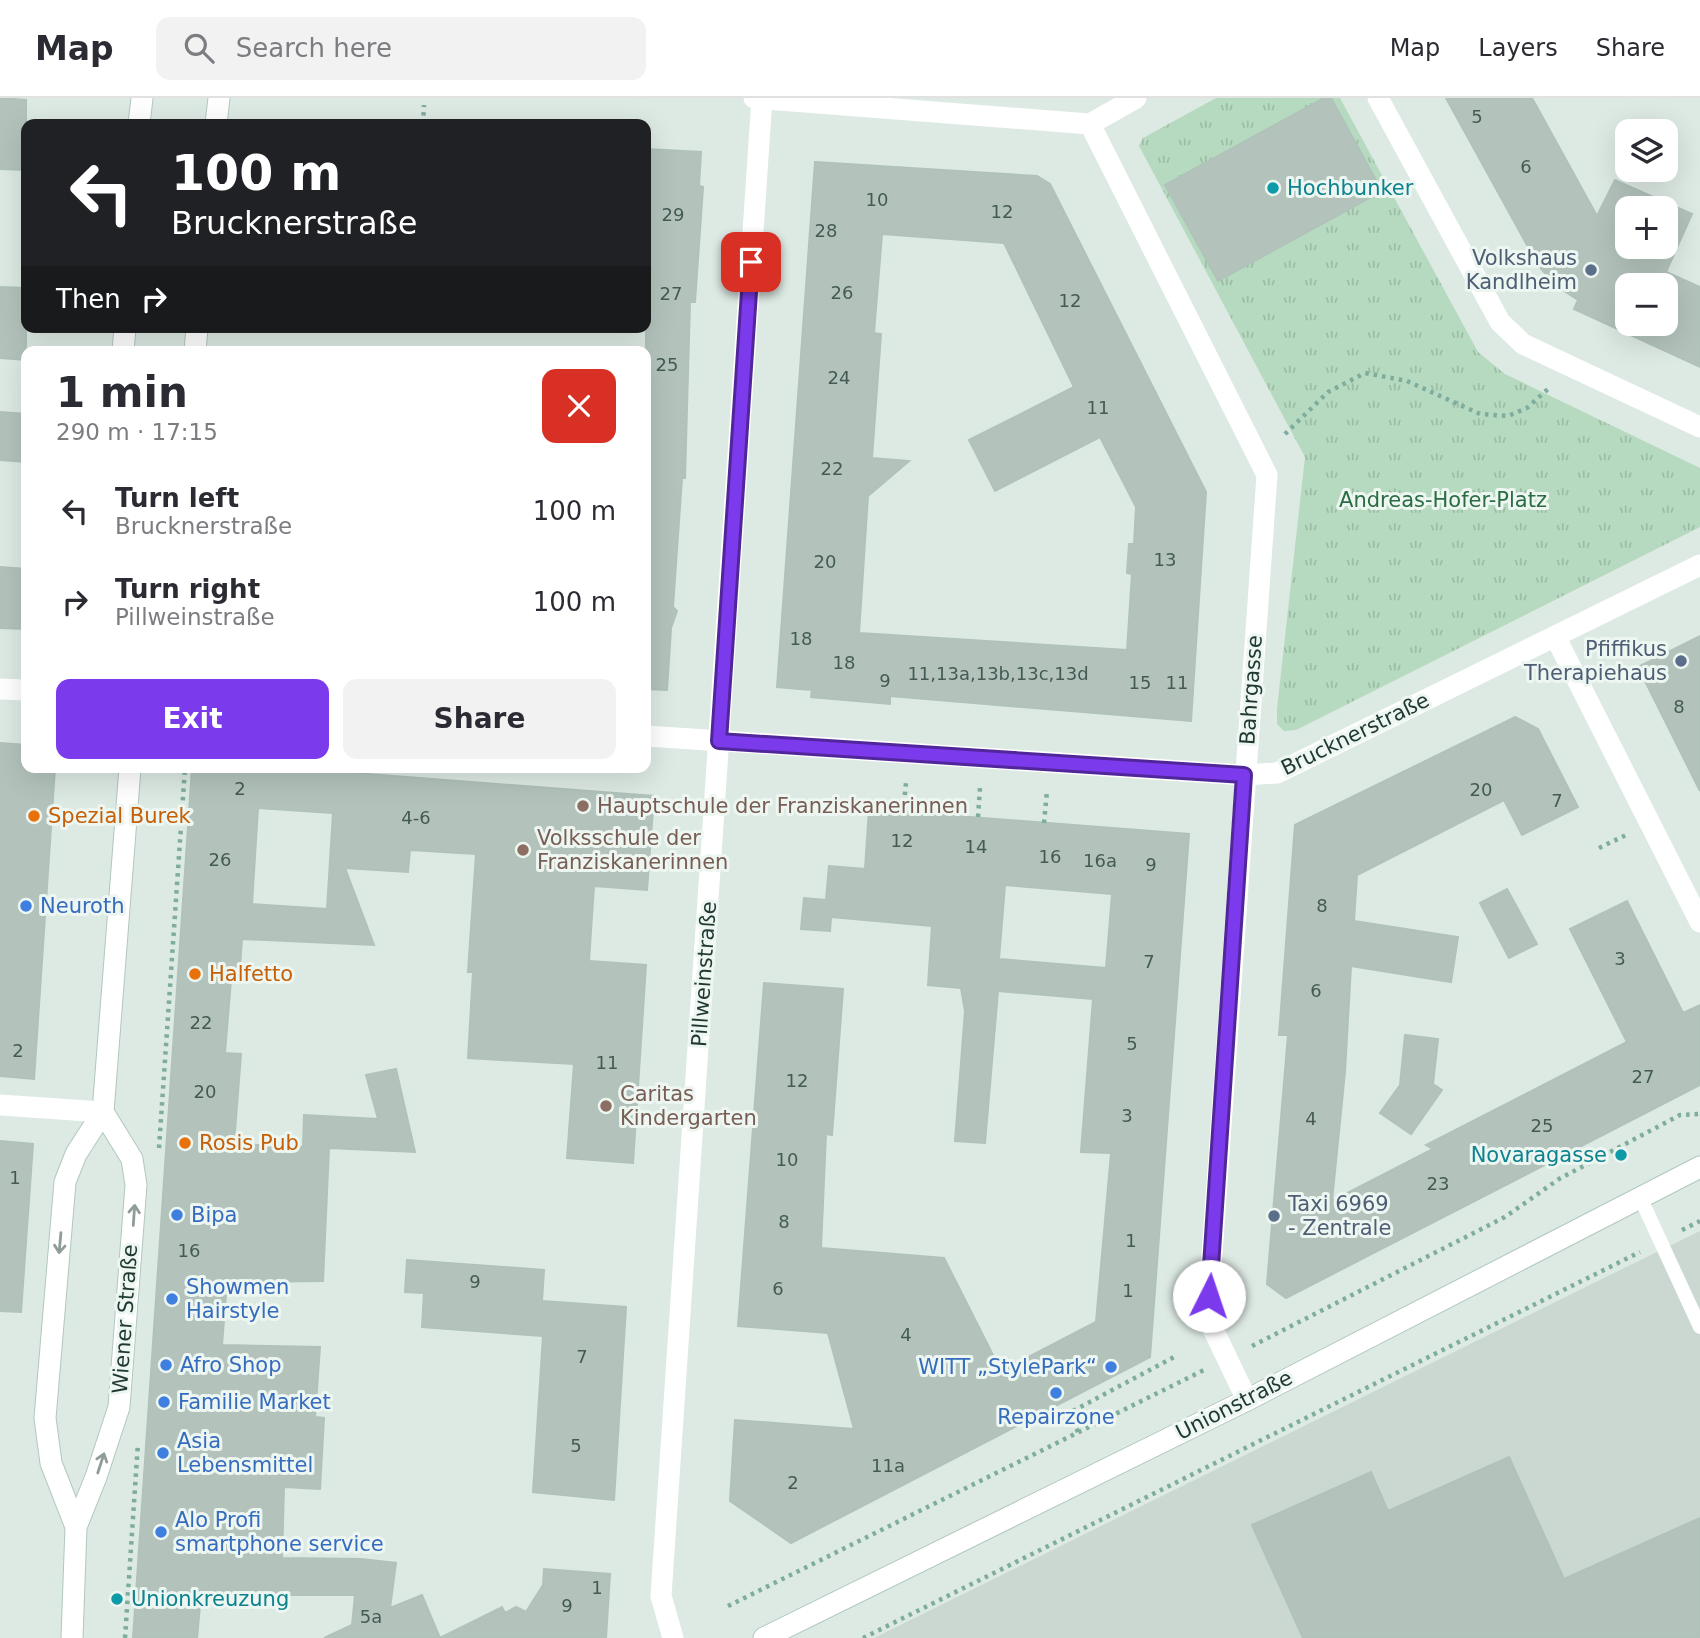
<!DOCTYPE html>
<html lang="en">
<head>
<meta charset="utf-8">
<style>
	:root { --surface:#fff; --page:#f2f2f3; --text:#2b2b33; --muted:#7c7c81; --line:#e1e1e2; --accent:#7c3aed }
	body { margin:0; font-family:"DejaVu Sans",sans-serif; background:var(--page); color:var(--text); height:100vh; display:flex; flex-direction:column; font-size:26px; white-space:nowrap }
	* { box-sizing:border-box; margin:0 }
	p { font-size:23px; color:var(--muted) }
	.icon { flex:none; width:38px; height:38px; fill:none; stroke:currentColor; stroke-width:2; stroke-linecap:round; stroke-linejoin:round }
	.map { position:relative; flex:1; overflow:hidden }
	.drawer { position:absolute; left:21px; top:248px; width:630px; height:427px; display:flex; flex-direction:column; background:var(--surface); border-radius:14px; box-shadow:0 7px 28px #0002 }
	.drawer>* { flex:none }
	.guide { position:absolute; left:21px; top:21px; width:630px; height:214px; border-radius:14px; box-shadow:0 7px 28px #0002; background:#202124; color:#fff; overflow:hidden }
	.fabs { position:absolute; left:1615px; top:21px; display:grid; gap:14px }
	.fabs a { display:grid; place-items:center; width:63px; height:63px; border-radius:14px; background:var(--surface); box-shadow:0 7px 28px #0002; font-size:35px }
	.pin { position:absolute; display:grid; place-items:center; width:60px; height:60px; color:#fff; margin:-30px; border-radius:14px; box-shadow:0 4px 10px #0006 }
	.me { position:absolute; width:77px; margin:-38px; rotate:4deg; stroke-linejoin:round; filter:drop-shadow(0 0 5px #0008) }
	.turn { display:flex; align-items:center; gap:24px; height:147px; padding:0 35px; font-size:32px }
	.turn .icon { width:91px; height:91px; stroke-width:2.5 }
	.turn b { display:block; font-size:49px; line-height:60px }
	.then { display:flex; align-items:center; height:66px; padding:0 35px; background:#0003; gap:14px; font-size:26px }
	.round { display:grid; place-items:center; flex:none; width:74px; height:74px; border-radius:14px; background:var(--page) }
	.overview { display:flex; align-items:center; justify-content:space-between; height:119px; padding:0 35px }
	h1 { font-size:42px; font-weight:700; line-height:52px }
	.button { display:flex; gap:14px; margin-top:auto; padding:14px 35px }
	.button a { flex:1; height:80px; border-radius:14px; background:var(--accent); color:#fff; font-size:28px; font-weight:700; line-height:80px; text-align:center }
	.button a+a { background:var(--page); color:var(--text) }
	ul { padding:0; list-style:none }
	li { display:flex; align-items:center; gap:21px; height:91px; padding:0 35px }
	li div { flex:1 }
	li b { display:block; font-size:26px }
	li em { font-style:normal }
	header { display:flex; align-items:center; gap:42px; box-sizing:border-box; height:98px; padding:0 35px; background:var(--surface); border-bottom:2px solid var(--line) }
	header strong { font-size:33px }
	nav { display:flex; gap:38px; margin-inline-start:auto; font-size:24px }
	.search { width:490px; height:63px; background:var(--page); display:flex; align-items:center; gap:18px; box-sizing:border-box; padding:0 24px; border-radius:14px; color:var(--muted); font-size:26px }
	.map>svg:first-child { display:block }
	.built { fill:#cbd8d2 }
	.park { fill:url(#park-tufts) }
	.building { fill:#b3c3bc; stroke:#b0c2ba; stroke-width:2; fill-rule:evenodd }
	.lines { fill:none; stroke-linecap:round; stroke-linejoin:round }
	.secondary-casing { stroke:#b1c8bf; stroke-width:23 }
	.path { stroke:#7eac9d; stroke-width:4.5; stroke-dasharray:3.5 5; stroke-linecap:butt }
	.lane { stroke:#fff; stroke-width:14 }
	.street { stroke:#fff; stroke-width:21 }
	.secondary { stroke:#fff; stroke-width:21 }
	.oneway { stroke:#8f9c98 }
	.route-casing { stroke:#51269a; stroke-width:18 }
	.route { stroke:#7c3aed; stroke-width:12 }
	.culture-dot { fill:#0f9aa8; stroke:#edf6f1; stroke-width:2.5 }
	.service-dot { fill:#5c6f8a; stroke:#edf6f1; stroke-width:2.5 }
	.education-dot { fill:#8d6e63; stroke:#edf6f1; stroke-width:2.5 }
	.food-dot { fill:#e8710a; stroke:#edf6f1; stroke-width:2.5 }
	.shop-dot { fill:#3f7fe0; stroke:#edf6f1; stroke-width:2.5 }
	.labels { text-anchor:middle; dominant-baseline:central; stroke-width:6; stroke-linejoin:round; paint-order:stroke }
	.number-label { font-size:18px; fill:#445b54 }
	.culture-label { font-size:21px; fill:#0d838f; stroke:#edf6f1; text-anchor:start }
	.service-label { font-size:21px; fill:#4e5e75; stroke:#edf6f1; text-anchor:end }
	.park-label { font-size:21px; fill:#2a6d43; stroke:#edf6f1 }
	.street-label { font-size:21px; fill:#1f3831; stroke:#edf6f1 }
	.education-label { font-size:21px; fill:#785e54; stroke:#edf6f1; text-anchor:start }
	.food-label { font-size:21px; fill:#c56008; stroke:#edf6f1; text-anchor:start }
	.shop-label { font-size:21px; fill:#366cbe; stroke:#edf6f1; text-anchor:start }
</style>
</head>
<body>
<header>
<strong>Map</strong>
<div class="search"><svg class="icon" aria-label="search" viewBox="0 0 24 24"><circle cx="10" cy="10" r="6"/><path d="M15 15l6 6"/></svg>Search here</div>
<nav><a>Map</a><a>Layers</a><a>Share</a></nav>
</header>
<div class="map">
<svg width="1700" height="1540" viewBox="0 0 1700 1540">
	<defs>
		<pattern id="park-tufts" width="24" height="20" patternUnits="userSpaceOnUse" patternTransform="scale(1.75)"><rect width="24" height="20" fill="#b6dabf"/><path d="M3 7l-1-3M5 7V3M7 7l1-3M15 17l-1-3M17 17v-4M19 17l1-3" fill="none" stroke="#9cbca5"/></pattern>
	</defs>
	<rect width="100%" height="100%" fill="#dde9e3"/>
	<path class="built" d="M1700 1133V1540H874L1610 1177Z"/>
	<path class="park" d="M1216 0H1340L1478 254 1505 276 1700 370V429L1296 632 1284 633 1277 626V611L1305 359 1139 48 1143 40Z"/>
	<path class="building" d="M0 0 26 2V72L0 71Z
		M1324 0H1331L1382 93 1218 183 1165 87Z
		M1446 0H1532L1597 118 1615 82 1692 116 1666 174 1700 189V269L1574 211 1578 202 1555 187 1538 167ZM1628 110H1666V149H1628ZM1628 187H1666V226H1628Z
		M646 51 701 54 699 88 703 89 695 204H690L685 380H682L673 509 677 513 671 530 667 592 646 591Z
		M815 64 1037 78 1050 86 1206 394 1191 623 890 598V606L811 599 812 592 777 589ZM882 136 1004 145 1074 289 969 342 995 393 1100 339 1136 409 1134 446H1129L1127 475 1132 476 1127 552 859 535 868 398 909 363 872 360 881 236 874 235Z
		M0 189 26 190V262L0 260Z
		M0 314 26 316V364L0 362Z
		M0 469 26 471V531L0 530Z
		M1700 538V693L1638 569Z
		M1515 619 1538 631 1578 709 1522 737 1504 702 1357 777 1354 823 1458 839 1451 884 1351 868 1345 974 1332 1103 1433 1051 1426 1047 1627 944 1570 831 1627 803 1683 915 1700 907V987L1286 1200 1267 1186 1288 937H1279L1295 727Z
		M0 645 26 647V670H55L34 981 0 978Z
		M192 670H291L654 698 647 792 594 788 589 863 646 867 633 1065 567 1060 574 966 468 960 473 874H468L476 756 410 752 408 774 345 770 374 847 242 841 239 883 231 882 225 955 241 956 234 1046 303 1049 304 1017 378 1021 366 977 396 971 415 1054 329 1050 323 1183 227 1184 222 1247 320 1249 315 1319 324 1320 320 1391 284 1389 282 1460 361 1461 396 1465 390 1510 422 1497 440 1540 502 1509 505 1515 516 1509 526 1514 543 1487 544 1471 610 1476 606 1540H324L352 1527 355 1497H201L197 1540H133ZM258 710 333 715 327 811 252 806Z
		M869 711 1189 736 1150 1259 791 1445 730 1403 735 1322 854 1331 828 1235 738 1228 764 885 843 891 832 1037 826 1036 821 1150 944 1160 1001 1273 1096 1224 1111 1055 1081 1054 1093 901 998 893 985 1045 955 1043 965 913 961 890 928 887 932 828 831 819 830 833 801 831 804 800 826 802 829 768 865 771ZM1005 787 1112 796 1106 870 999 861Z
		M1507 791 1537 846 1509 860 1480 805Z
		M1405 937 1438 941 1433 986 1442 992 1411 1036 1380 1015 1400 987Z
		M0 1043 33 1046 21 1214 0 1213Z
		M407 1162 544 1172 542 1203 626 1209 614 1402 533 1394 543 1238 422 1229 424 1195 405 1194Z
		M1509 1359 1564 1481 1700 1420V1540H1303L1252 1427 1371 1374 1388 1413Z"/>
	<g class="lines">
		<defs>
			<path id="secondary" d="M139 26 142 0
				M216 26 219 0
				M123 254 125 229
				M195 254 197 229
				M76 1429 51 1365 45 1320 65 1084 76 1056 103 1014 130 670
				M72 1540 76 1429 96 1379 119 1309 136 1087 132 1061 103 1014
				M764 1540 1247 1302 1700 1069"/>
		</defs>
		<use href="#secondary" class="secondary-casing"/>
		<path class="path" d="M423 26 424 7
			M1285 336 1328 294 1365 275 1407 283 1480 316 1508 318 1527 310 1548 291
			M903 714 906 685
			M978 719 980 690
			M1044 725 1047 693
			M1599 750 1626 737
			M159 1050 185 670
			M1682 1132 1700 1123
			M1252 1248 1505 1119 1559 1081 1680 1017 1700 1016
			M1078 1334 1069 1315 1176 1258
			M728 1508 1204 1272
			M125 1540 138 1345
			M863 1540 1640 1154"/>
		<path class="lane" d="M1640 1099 1700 1229"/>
		<path class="street" d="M754 0 1090 26
			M1136 0 1090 26 1267 377 1209 1198 1213 1231 1247 1302
			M1378 0 1500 224 1523 246 1700 329
			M1555 538 1700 824
			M0 591 26 592
			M646 638 1244 677 1277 675 1700 467
			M0 1007 103 1014
			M673 1540 661 1498 762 0"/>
		<use href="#secondary" class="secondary"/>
	</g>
	<defs><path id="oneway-shaft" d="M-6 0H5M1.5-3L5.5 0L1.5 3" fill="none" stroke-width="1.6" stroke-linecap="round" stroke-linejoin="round" transform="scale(1.75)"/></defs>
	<g class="oneway">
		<use href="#oneway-shaft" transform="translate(134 1117) rotate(-86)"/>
		<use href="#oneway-shaft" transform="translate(60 1145) rotate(95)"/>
		<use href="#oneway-shaft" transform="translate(101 1365) rotate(-72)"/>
	</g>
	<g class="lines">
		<defs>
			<path id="route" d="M751 164 719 643 1244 677 1209 1198"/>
		</defs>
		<use href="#route" class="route-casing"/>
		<use href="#route" class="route"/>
	</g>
	<g class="culture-dot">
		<circle cx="1273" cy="90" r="7"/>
		<circle cx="1621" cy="1057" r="7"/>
		<circle cx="117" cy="1501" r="7"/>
	</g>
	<g class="service-dot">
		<circle cx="1591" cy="172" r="7"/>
		<circle cx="1681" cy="563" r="7"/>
		<circle cx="1274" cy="1118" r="7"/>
	</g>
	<g class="education-dot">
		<circle cx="583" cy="708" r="7"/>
		<circle cx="523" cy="752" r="7"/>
		<circle cx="606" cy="1008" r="7"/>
	</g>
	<g class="food-dot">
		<circle cx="34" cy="718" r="7"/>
		<circle cx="195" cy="876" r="7"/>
		<circle cx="185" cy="1045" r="7"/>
	</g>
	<g class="shop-dot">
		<circle cx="26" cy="808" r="7"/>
		<circle cx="177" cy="1117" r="7"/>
		<circle cx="172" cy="1201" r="7"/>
		<circle cx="166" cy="1267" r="7"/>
		<circle cx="1111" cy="1269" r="7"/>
		<circle cx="1056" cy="1295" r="7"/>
		<circle cx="164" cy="1304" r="7"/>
		<circle cx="163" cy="1355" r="7"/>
		<circle cx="161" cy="1434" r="7"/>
	</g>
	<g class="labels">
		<g class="number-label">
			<text x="1477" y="18">5</text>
			<text x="1526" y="68">6</text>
			<text x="877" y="101">10</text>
			<text x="1002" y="113">12</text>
			<text x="673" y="116">29</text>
			<text x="826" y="132">28</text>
			<text x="842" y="194">26</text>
			<text x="671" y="195">27</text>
			<text x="1070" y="202">12</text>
			<text x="667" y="266">25</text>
			<text x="839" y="279">24</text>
			<text x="1098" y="309">11</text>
			<text x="832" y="370">22</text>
			<text x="1165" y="461">13</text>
			<text x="825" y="463">20</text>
			<text x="801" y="540">18</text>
			<text x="844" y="564">18</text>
			<text x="998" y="575">11,13a,13b,13c,13d</text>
			<text x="885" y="582">9</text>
			<text x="1140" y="584">15</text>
			<text x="1177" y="584">11</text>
			<text x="1679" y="608">8</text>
			<text x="240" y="690">2</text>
			<text x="1481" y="691">20</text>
			<text x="1557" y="702">7</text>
			<text x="416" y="719">4-6</text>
			<text x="902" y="742">12</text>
			<text x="976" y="748">14</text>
			<text x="1050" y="758">16</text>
			<text x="220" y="761">26</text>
			<text x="1100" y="762">16a</text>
			<text x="1151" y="766">9</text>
			<text x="1322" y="807">8</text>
			<text x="1620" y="860">3</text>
			<text x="1149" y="863">7</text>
			<text x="1316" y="892">6</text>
			<text x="201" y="924">22</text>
			<text x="1132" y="945">5</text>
			<text x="18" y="952">2</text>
			<text x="607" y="964">11</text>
			<text x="1643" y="978">27</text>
			<text x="797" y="982">12</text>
			<text x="205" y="993">20</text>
			<text x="1127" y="1017">3</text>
			<text x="1311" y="1020">4</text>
			<text x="1542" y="1027">25</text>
			<text x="787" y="1061">10</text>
			<text x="15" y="1079">1</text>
			<text x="1438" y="1085">23</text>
			<text x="784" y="1123">8</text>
			<text x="1131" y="1142">1</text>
			<text x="189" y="1152">16</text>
			<text x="475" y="1183">9</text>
			<text x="778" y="1190">6</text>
			<text x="1128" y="1192">1</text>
			<text x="906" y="1236">4</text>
			<text x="582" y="1258">7</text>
			<text x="576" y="1347">5</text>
			<text x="888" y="1367">11a</text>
			<text x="793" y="1384">2</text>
			<text x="597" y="1489">1</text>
			<text x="567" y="1507">9</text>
			<text x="371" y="1518">5a</text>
		</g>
		<g class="culture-label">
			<text x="1287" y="90">Hochbunker</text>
			<text x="1607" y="1057" text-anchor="end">Novaragasse</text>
			<text x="131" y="1501">Unionkreuzung</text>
		</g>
		<g class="service-label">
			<text x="1577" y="160">Volkshaus<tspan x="1577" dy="24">Kandlheim</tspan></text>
			<text x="1667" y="551">Pfiffikus<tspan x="1667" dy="24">Therapiehaus</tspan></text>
			<text x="1288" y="1106" text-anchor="start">Taxi 6969<tspan x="1288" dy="24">- Zentrale</tspan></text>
		</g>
		<g class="park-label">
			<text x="1443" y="402">Andreas-Hofer-Platz</text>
		</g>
		<g class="street-label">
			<text transform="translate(1251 592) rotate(-86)">Bahrgasse</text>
			<text transform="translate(1355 636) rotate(-26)">Brucknerstraße</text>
			<text transform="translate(704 876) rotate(-86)">Pillweinstraße</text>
			<text transform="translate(125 1221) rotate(-86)">Wiener Straße</text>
			<text transform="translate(1234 1307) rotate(-27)">Unionstraße</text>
		</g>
		<g class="education-label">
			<text x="597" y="708">Hauptschule der Franziskanerinnen</text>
			<text x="537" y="740">Volksschule der<tspan x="537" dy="24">Franziskanerinnen</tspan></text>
			<text x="620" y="996">Caritas<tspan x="620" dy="24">Kindergarten</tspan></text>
		</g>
		<g class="food-label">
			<text x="48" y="718">Spezial Burek</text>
			<text x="209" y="876">Halfetto</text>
			<text x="199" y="1045">Rosis Pub</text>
		</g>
		<g class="shop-label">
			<text x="40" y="808">Neuroth</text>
			<text x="191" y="1117">Bipa</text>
			<text x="186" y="1189">Showmen<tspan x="186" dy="24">Hairstyle</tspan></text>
			<text x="180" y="1267">Afro Shop</text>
			<text x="1097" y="1269" text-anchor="end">WITT „StylePark“</text>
			<text x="178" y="1304">Familie Market</text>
			<text x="1056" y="1319" text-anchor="middle">Repairzone</text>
			<text x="177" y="1343">Asia<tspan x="177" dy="24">Lebensmittel</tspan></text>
			<text x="175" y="1422">Alo Profi<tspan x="175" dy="24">smartphone service</tspan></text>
		</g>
	</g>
</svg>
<div class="fabs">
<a><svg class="icon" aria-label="layers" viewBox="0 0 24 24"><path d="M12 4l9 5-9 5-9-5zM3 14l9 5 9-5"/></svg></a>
<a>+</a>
<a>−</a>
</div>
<div class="pin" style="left:751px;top:164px;background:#d93025"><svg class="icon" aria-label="arrive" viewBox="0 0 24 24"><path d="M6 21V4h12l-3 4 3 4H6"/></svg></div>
<svg class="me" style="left:1209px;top:1198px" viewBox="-20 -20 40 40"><circle r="19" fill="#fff"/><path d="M0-13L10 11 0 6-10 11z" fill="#7c3aed"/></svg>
<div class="guide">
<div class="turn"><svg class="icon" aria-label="left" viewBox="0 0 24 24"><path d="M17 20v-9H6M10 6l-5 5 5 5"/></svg><div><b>100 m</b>Brucknerstraße</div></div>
<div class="then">Then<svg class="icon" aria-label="right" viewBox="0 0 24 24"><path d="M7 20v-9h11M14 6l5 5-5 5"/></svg></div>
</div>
<section class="drawer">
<div class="overview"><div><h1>1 min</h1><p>290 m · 17:15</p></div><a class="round" style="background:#d93025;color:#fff"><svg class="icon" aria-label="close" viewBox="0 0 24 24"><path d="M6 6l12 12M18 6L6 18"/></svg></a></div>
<ul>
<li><svg class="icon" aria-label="left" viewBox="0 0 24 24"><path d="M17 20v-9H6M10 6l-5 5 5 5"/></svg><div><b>Turn left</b><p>Brucknerstraße</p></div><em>100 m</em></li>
<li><svg class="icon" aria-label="right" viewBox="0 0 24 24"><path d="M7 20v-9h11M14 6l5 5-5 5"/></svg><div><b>Turn right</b><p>Pillweinstraße</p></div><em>100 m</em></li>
</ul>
<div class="button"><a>Exit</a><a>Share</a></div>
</section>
</div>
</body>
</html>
